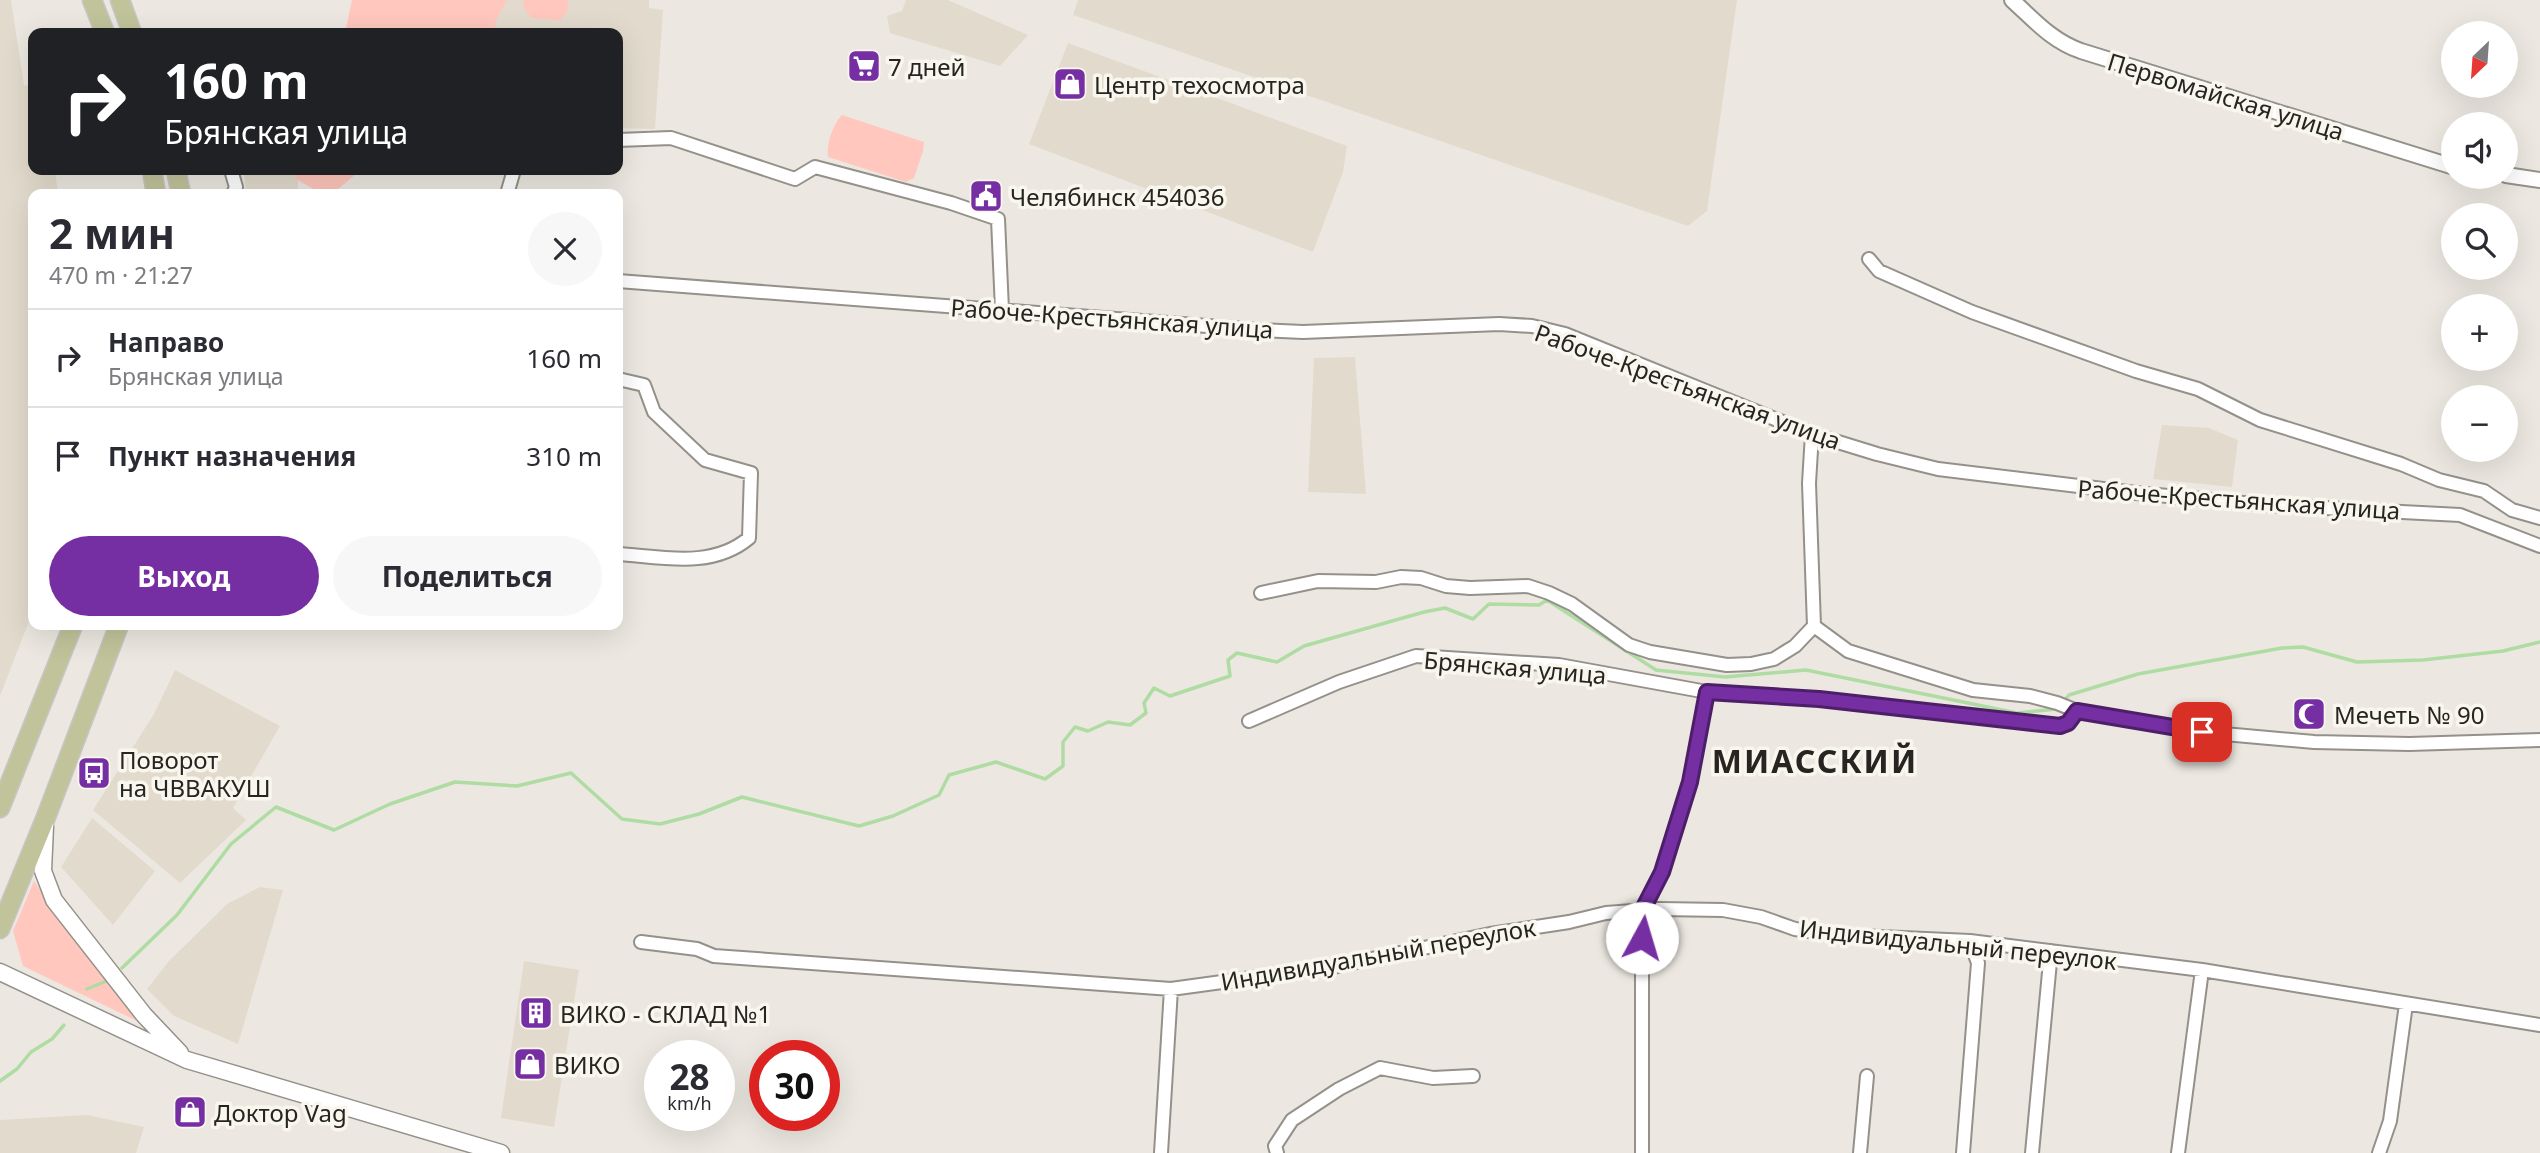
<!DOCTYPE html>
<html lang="ru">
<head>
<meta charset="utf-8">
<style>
	:root { --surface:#fff; --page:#f7f7f7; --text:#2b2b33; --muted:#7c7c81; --line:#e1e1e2; --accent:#762fa2 }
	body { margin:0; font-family:"Noto Sans",sans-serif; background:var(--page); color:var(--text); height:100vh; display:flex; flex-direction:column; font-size:26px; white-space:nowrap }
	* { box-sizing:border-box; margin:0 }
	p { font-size:23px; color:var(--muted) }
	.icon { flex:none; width:38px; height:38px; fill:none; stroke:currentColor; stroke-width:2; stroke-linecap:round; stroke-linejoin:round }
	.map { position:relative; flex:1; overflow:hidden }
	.details { position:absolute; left:28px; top:189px; width:595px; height:441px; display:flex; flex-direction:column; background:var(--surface); border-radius:14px; box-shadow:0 7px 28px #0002 }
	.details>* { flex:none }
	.banner { position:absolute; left:28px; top:28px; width:595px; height:147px; border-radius:14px; box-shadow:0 7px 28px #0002; background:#202124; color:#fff; overflow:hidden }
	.needle { width:46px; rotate:205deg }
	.controls { position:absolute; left:2441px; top:21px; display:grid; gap:14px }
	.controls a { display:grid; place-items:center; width:77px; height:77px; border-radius:50%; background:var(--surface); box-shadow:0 7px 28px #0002; font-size:35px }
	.speed { position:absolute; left:644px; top:1040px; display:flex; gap:14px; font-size:35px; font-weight:700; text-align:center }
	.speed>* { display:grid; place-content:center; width:91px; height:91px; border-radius:50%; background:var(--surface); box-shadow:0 7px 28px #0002; line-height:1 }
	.speed small { font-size:18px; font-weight:400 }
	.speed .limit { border:10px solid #d22; background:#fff; color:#111 }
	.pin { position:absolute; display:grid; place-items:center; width:60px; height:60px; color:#fff; margin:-30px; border-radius:14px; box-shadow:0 4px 10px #0006 }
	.me { position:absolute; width:77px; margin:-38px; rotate:6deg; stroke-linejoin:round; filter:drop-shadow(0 0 5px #0008) }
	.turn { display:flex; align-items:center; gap:24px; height:147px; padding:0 21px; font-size:32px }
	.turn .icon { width:91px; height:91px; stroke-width:2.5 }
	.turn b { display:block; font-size:49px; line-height:60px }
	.round { display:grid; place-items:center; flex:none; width:74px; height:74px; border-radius:37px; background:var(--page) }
	.overview { display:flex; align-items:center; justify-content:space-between; height:119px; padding:0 21px }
	h1 { font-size:42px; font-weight:700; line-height:52px }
	.action { display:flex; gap:14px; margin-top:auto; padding:14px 21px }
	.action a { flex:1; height:80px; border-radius:42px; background:var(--accent); color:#fff; font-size:28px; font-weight:700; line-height:80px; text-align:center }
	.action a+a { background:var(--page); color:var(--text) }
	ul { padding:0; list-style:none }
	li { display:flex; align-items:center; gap:21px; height:98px; padding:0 21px; border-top:2px solid var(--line) }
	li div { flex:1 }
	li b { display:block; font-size:26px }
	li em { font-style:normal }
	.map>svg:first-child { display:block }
	.built { fill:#e2dbcd }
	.green { fill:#ffc7bd }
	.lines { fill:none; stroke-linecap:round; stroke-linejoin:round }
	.stream { stroke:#aedca2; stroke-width:3.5 }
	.minor-casing { stroke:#94918a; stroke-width:16 }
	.tertiary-casing { stroke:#94918a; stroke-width:18 }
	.secondary-casing { stroke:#94918a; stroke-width:19 }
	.primary-casing { stroke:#c7c6c6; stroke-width:21 }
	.minor { stroke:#fff; stroke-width:12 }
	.tertiary { stroke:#fff; stroke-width:14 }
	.secondary { stroke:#fff; stroke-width:16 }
	.primary { stroke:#c1c49a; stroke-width:18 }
	.route-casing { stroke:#4d1f69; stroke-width:18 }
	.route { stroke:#762fa2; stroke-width:12 }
	.labels { text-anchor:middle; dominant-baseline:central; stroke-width:7; stroke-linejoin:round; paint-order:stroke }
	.poi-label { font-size:24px; fill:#272522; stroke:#f9f6ee; text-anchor:start }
	.street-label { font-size:24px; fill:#272522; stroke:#f9f6ee }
	.district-label { font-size:32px; font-weight:bold; letter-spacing:2px; fill:#272522; stroke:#f9f6ee }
</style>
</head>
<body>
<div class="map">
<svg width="2540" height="1153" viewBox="0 0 2540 1153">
	<rect width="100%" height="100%" fill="#ece8e1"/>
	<path class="built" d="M0 0H11L24 85 33 87V170H55L58 194H33V611L0 696Z
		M433 0H649V8L663 10 655 129 618 128V33H433Z
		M906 0H948L1028 35 1000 66 890 33 887 16 902 11Z
		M1078 0H1737L1707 211 1688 226 1073 15Z
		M1068 43 1347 146 1343 172 1313 252 1029 144Z
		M244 170H298V194H246Z
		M1355 357 1366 494 1308 492 1314 358Z
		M2162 425 2209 428 2238 440 2232 487 2153 479Z
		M175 670 280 726 233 808 246 820 180 883 93 810 154 714Z
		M92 818 155 871 113 925 61 867Z
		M260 887 283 890 238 1044 174 1016 147 989 169 961 227 904Z
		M524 961 579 970 554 1127 501 1118Z
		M87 1115 144 1127 136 1153H0V1120Z"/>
	<path class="green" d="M352 0H507L495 22 496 33H345Z
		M524 0H568V11L560 20 532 18 523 7Z
		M842 115 924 142 923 151 914 178 906 182 828 157C826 144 833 124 842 115Z
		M297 170H361C327 197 334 202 295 178Z
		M34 881 78 945 137 1021 23 966 13 931Z"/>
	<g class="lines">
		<path class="stream" d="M2064 701 2069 695 2138 674 2282 648 2303 647 2357 662 2423 660 2503 651 2540 642
			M122 968 177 915 231 844 276 807 334 830 390 804 455 782 517 786 571 773 622 819 660 824 699 814 742 797 859 826 893 816 939 795 949 775 996 762 1045 779 1063 766V742L1075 727 1088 731 1108 722 1130 725 1146 713 1144 703 1154 688 1170 696 1230 676 1228 660 1237 653 1277 662 1304 646 1424 612 1445 608 1473 619 1489 604 1539 605 1547 600 1656 670 1725 677 1806 670 2017 713 2057 709 2059 707
			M87 989 109 980
			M0 1081 17 1069 31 1052 52 1039 64 1025"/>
		<defs>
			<path id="minor" d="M618 140 671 138 795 179 815 167 951 203 998 219 1002 310
				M231 170 236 187 233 194
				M507 194 514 170
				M1869 259 1879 271 1972 312 2136 371 2198 389 2260 420 2401 464 2439 480 2484 491 2512 510 2540 518
				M618 281 1260 330 1303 332 1499 324 1532 326 1565 334 1812 434 1877 454 1938 469 2136 493 2265 505 2460 515 2540 546
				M618 379 644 385 654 412 705 460 751 473 749 538C712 569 663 557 618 554
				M1812 434 1809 483 1814 626
				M1261 593 1318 581 1376 582 1401 577 1421 578 1446 586 1470 588 1528 586 1549 593 1572 604 1629 645 1650 652 1727 665 1751 664 1774 659 1795 646 1814 626 1848 651 1973 690 2030 696 2057 703 2077 711 2202 732 2314 742 2409 744 2540 740
				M1249 721 1339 682 1416 656 1559 665 1707 692 1819 699 2060 726 2068 723 2077 711
				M641 942 697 949 714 956 1171 989 1338 966 1490 934 1569 922 1606 913 1659 909 1723 910 1761 917 1795 929 1836 935 1970 941 2202 970 2540 1025
				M1161 1153 1171 989
				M1277 1153 1275 1146 1292 1120 1339 1089 1380 1068 1433 1078 1473 1076
				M1642 1153V911L1662 871 1690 782 1707 692
				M1860 1153 1867 1076
				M1963 1153 1978 963 1970 941
				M2032 1153 2051 951
				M2178 1153 2202 970
				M2379 1153 2390 1121 2406 1004"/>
			<path id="tertiary" d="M2012 0C2034 20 2052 41 2081 51L2454 167
				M2506 175 2540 180"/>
			<path id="secondary" d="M45 826 43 871 54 900 144 1015 180 1053
				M0 972 187 1060 501 1153"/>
			<path id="primary" d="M92 0 105 33
				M120 0 132 33
				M152 170 156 194
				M176 170 181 194
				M0 808 73 625
				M0 929 46 817 119 625"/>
		</defs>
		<use href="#minor" class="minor-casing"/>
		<use href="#tertiary" class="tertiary-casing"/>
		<use href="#secondary" class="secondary-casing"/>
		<use href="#primary" class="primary-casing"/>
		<use href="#minor" class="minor"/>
		<use href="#tertiary" class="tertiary"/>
		<use href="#secondary" class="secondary"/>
		<use href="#primary" class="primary"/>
	</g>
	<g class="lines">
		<defs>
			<path id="route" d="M1642 938V911L1662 872 1690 782 1707 692 1819 699 2060 726 2068 723 2077 711 2202 732"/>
		</defs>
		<use href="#route" class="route-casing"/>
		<use href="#route" class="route"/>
	</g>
	<defs>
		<symbol id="supermarket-square" viewBox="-11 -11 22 22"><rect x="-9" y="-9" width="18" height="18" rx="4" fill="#762fa2" stroke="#f9f6ee"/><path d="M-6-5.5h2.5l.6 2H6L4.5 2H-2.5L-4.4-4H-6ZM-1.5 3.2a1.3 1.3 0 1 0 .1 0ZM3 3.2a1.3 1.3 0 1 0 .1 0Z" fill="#fff"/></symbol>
		<symbol id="shop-square" viewBox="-11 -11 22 22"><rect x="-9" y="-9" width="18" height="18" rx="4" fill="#762fa2" stroke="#f9f6ee"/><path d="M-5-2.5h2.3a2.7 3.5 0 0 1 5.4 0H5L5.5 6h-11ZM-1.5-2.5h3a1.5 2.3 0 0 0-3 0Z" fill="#fff"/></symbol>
		<symbol id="civic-square" viewBox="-11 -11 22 22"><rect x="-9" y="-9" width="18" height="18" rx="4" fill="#762fa2" stroke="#f9f6ee"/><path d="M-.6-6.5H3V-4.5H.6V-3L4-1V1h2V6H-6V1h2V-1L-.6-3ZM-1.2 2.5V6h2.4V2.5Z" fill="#fff"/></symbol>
		<symbol id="mosque-square" viewBox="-11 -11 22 22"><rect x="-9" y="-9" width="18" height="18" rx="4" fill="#762fa2" stroke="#f9f6ee"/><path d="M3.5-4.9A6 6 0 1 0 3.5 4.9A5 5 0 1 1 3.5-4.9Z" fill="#fff"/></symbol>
		<symbol id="bus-square" viewBox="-11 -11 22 22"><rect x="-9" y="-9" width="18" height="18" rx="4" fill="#762fa2" stroke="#f9f6ee"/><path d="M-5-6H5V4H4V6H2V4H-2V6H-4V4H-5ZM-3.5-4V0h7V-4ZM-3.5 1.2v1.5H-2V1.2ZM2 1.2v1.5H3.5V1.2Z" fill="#fff"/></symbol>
		<symbol id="building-square" viewBox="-11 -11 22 22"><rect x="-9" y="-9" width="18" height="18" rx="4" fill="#762fa2" stroke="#f9f6ee"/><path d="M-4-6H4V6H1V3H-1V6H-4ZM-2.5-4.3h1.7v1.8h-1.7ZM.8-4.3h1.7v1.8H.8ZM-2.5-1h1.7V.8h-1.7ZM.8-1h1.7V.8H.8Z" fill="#fff"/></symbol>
	</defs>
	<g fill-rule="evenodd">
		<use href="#supermarket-square" x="845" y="47" width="38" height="38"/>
		<use href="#shop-square" x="1051" y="65" width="38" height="38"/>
		<use href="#civic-square" x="967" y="177" width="38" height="38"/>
		<use href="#mosque-square" x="2290" y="695" width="38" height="38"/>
		<use href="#bus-square" x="75" y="754" width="38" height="38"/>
		<use href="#building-square" x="517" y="994" width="38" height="38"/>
		<use href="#shop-square" x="511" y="1045" width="38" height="38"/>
		<use href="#shop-square" x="171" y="1093" width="38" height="38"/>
	</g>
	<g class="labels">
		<g class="poi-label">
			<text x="888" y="66">7 дней</text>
			<text x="1094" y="84">Центр техосмотра</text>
			<text x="1010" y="196">Челябинск 454036</text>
			<text x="2334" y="714">Мечеть № 90</text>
			<text x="119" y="759">Поворот<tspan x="119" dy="28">на ЧВВАКУШ</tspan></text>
			<text x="560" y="1013">ВИКО - СКЛАД №1</text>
			<text x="554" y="1064">ВИКО</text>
			<text x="214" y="1112">Доктор Vag</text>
		</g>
		<g class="street-label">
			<text transform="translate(2226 96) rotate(17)">Первомайская улица</text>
			<text transform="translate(1112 318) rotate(4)">Рабоче-Крестьянская улица</text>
			<text transform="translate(1688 386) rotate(20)">Рабоче-Крестьянская улица</text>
			<text transform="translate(2239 499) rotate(4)">Рабоче-Крестьянская улица</text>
			<text transform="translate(1515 667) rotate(5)">Брянская улица</text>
			<text transform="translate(1958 944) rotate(6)">Индивидуальный переулок</text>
			<text transform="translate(1378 954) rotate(-10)">Индивидуальный переулок</text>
		</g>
		<g class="district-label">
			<text x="1815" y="760">МИАССКИЙ</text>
		</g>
	</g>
</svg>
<div class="controls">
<a><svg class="needle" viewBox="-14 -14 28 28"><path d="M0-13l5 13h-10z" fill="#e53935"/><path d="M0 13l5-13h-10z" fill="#7c7c81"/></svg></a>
<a><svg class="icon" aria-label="sound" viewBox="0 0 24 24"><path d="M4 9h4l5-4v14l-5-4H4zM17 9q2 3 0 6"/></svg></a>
<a><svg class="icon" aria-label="search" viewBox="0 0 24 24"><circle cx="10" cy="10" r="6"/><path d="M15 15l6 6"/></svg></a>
<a>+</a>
<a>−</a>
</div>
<div class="speed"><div>28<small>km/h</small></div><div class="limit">30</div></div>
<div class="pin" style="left:2202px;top:732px;background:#d93025"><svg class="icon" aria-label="arrive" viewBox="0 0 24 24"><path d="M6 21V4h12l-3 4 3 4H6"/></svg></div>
<svg class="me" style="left:1642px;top:938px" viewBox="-20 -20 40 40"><circle r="19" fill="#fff"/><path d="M0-13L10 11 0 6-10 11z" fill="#762fa2"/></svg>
<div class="banner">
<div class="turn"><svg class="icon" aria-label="right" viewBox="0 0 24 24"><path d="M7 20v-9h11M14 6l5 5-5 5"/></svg><div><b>160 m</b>Брянская улица</div></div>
</div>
<section class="details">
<div class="overview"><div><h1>2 мин</h1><p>470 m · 21:27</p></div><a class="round"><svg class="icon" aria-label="close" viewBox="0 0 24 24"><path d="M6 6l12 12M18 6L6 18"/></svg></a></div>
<ul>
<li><svg class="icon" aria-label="right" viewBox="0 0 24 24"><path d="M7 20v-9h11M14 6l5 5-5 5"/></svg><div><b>Направо</b><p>Брянская улица</p></div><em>160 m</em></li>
<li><svg class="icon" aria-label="arrive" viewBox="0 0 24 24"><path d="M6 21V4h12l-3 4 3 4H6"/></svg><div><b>Пункт назначения</b></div><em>310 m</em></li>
</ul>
<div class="action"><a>Выход</a><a>Поделиться</a></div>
</section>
</div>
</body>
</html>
